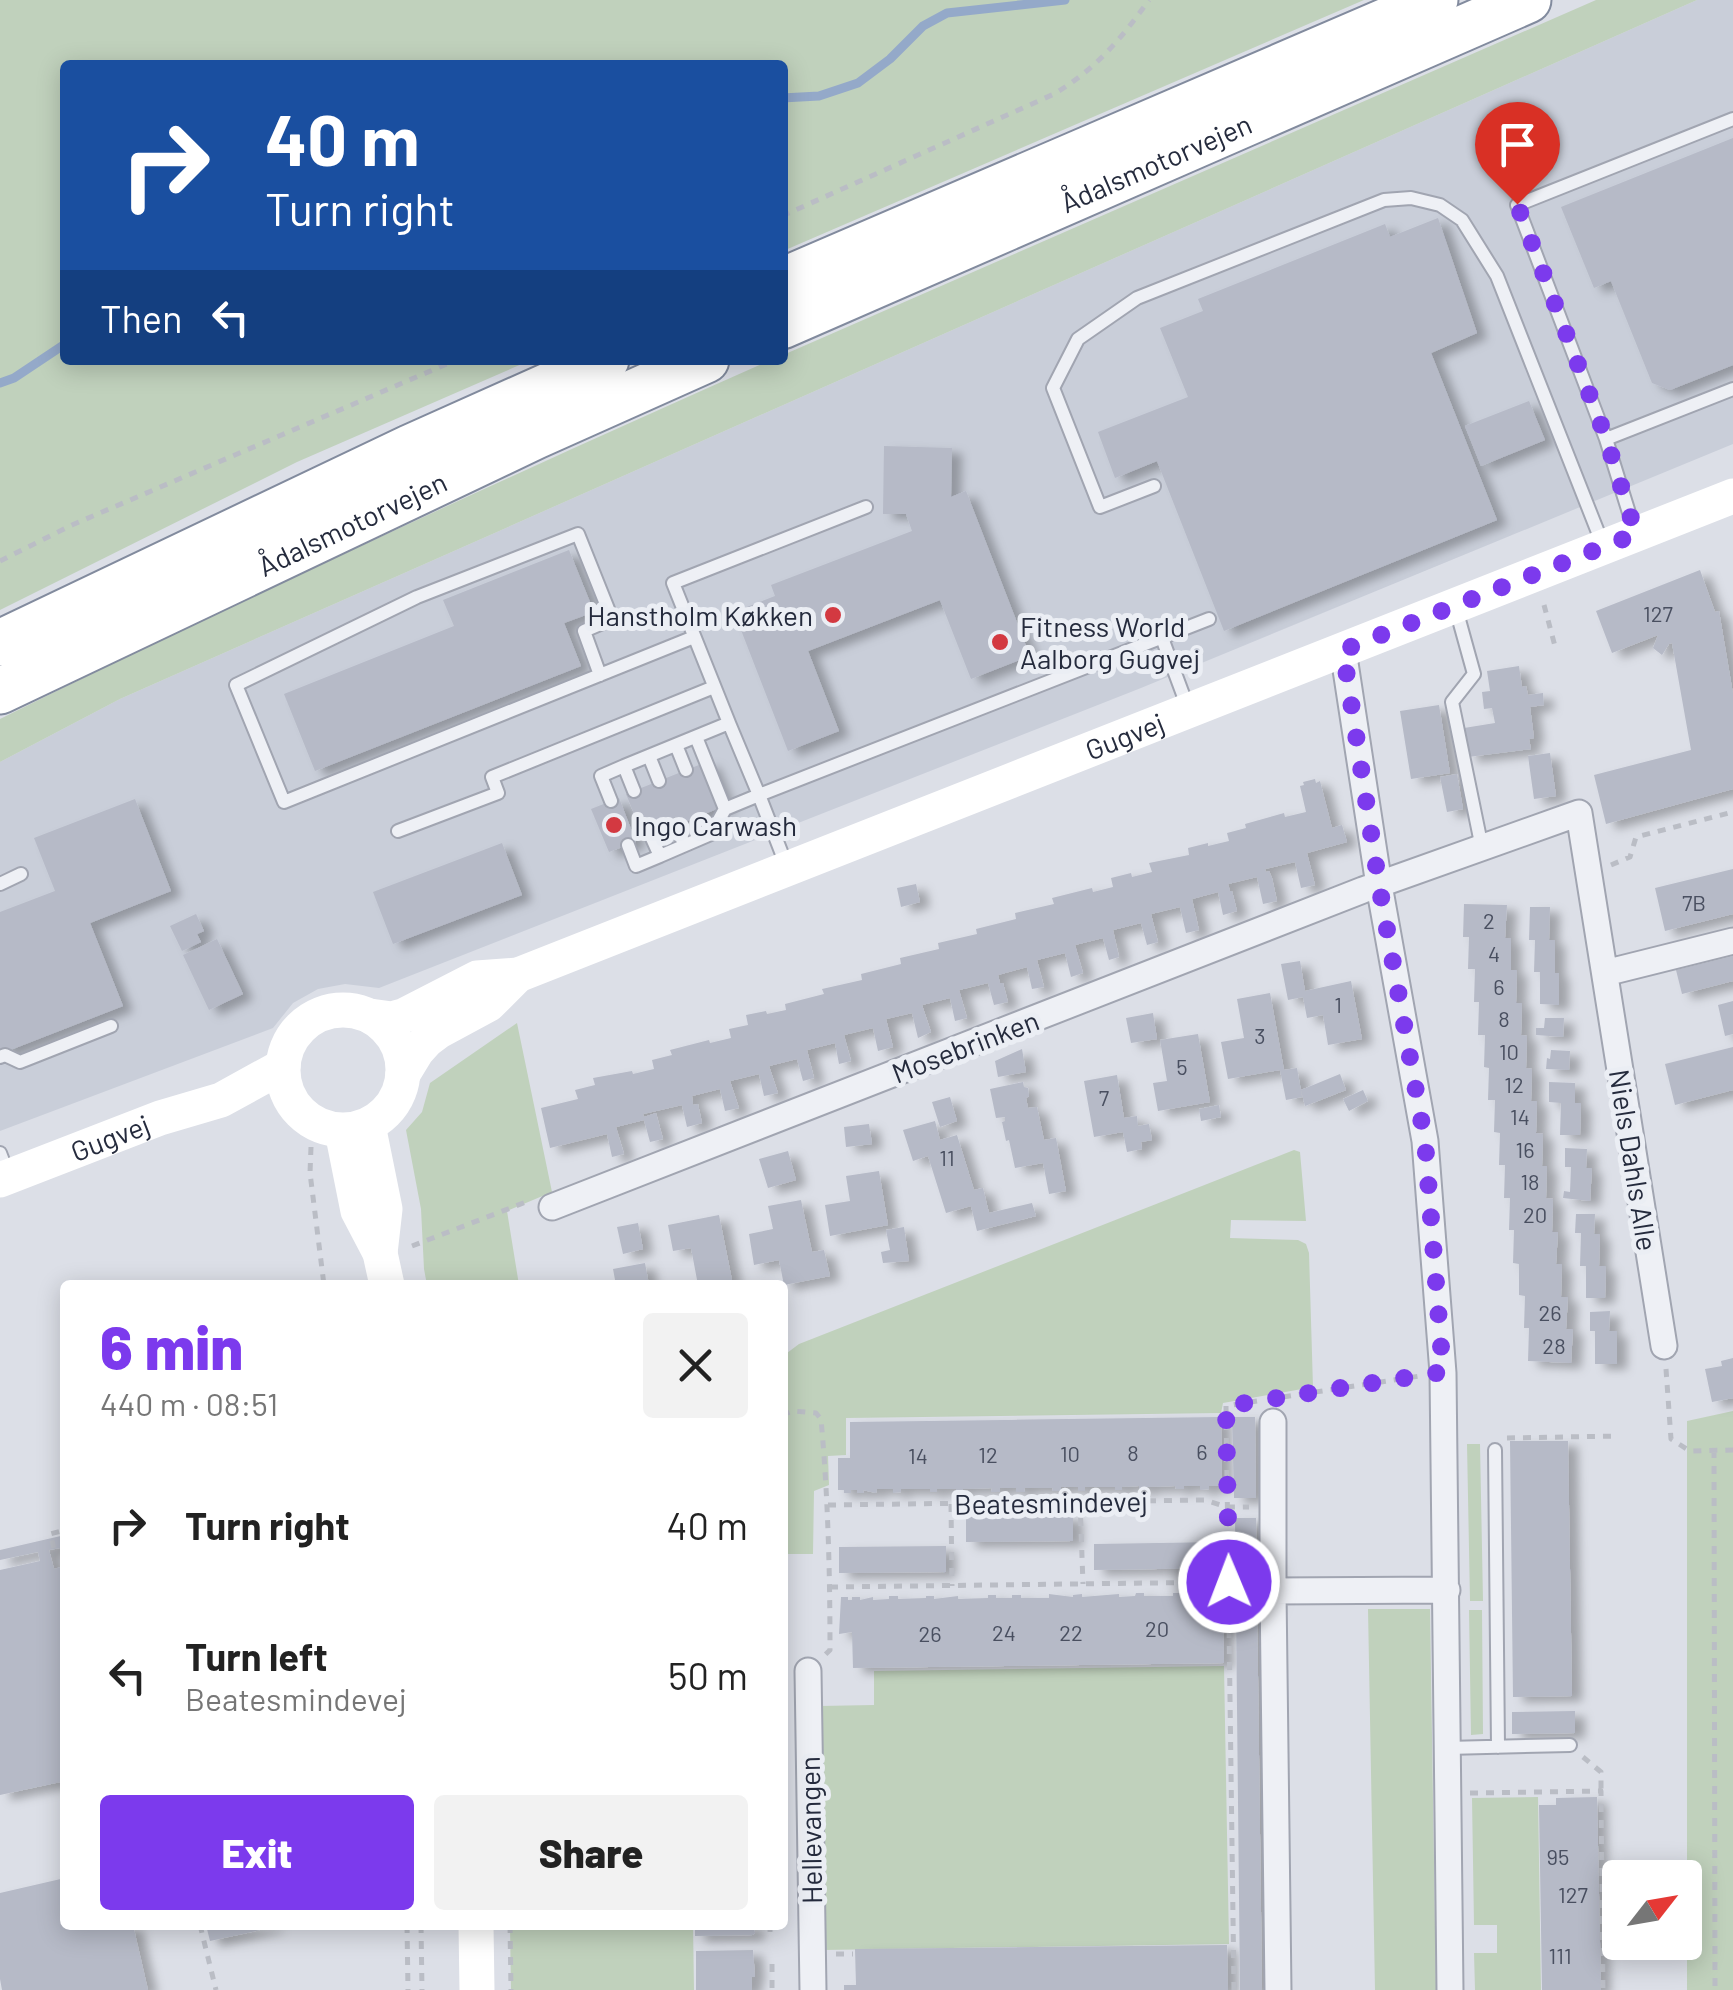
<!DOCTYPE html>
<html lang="en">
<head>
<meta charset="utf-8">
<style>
	:root { --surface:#fff; --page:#f2f2f2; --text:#222; --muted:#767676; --accent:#7c3aed }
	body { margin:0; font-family:Barlow,sans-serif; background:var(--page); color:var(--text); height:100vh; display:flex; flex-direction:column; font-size:38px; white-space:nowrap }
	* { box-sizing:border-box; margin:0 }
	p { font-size:32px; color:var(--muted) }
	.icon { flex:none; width:55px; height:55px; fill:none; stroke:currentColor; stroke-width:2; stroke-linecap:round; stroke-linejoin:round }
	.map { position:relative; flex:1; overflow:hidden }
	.drawer { position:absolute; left:60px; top:1280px; width:728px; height:650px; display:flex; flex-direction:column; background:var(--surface); border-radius:10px; box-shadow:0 5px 25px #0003 }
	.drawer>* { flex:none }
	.banner { position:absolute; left:60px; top:60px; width:728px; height:305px; border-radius:10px; box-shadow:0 5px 25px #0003; background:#1a4fa0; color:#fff; overflow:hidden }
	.needle { width:65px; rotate:59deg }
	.buttons { position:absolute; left:1602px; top:1860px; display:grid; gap:20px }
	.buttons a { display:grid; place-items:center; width:100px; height:100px; border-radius:10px; background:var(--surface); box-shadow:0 5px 25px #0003; font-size:50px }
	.pin { position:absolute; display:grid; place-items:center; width:85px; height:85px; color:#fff; margin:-102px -42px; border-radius:50% 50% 50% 0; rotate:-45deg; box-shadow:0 0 10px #0007 }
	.pin .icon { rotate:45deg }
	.me { position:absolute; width:110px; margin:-55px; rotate:359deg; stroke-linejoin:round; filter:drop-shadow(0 0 8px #0008) }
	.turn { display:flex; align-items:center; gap:35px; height:210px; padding:0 40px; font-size:45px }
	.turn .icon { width:130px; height:130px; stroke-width:2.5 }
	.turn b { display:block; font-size:70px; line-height:85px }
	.then { display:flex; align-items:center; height:95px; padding:0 40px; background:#0003; gap:20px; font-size:38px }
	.round { display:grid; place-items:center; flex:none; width:105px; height:105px; border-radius:10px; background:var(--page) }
	.headline { display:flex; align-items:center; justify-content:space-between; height:170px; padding:0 40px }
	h1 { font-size:60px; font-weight:800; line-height:75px; color:var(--accent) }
	.cta { display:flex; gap:20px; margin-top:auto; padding:20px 40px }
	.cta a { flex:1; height:115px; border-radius:10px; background:var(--accent); color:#fff; font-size:40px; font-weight:800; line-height:115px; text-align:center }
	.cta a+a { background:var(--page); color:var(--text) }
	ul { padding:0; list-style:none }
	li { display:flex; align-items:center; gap:30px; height:150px; padding:0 40px }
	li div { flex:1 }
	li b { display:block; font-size:38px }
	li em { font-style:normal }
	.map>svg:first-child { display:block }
	.built { fill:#c9ced9 }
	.green { fill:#c0d1bc }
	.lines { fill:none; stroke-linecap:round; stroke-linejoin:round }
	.stream { stroke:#94a9c9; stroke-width:9 }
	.building { fill:#b6bac7; filter:url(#shadow) }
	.lane-casing { stroke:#a1a5b1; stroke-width:16 }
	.street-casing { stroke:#a1a5b1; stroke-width:29 }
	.highway-casing { stroke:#828b9e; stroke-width:49 }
	.path { stroke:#babdc5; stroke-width:5; stroke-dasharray:8 8; stroke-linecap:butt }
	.lane { stroke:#eef0f5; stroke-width:12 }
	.street { stroke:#eef0f5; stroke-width:25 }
	.secondary { stroke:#fff; stroke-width:35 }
	.highway { stroke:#fff; stroke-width:45 }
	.route { stroke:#7c3aed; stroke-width:18; stroke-dasharray:0 32.4 }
	.poi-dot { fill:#d33941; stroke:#ebeef4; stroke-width:4 }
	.labels { text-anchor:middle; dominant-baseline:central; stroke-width:10; stroke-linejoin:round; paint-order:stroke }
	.number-label { font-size:22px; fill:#494f60 }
	.street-label { font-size:28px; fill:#252b3d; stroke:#ebeef4 }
	.poi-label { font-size:28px; fill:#252b3d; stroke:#ebeef4; text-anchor:start }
</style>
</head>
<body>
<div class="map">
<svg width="1733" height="1990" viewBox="0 0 1733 1990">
	<defs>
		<filter id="shadow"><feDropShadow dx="10" dy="5.5" stdDeviation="5" flood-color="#0004"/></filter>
	</defs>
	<rect width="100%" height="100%" fill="#dcdfe7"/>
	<path class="built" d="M1697 0H1733V444L1141 688 379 988 345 984 318 989 293 1003 273 1028 0 1131V762L120 699Z"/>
	<path class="green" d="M0 0H1364L783 251 782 65H65V360H531L297 462 0 610Z
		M1596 0H1697L120 699 0 762V719C254 593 512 475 771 360H782L783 355Z
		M517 1023 552 1192 507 1211 519 1285H427L424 1269 421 1209 406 1130 422 1112 430 1083Z
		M1294 1150 1300 1152 1306 1221 1231 1220 1230 1238 1298 1240 1306 1244 1309 1253 1313 1387 1223 1403 1221 1413 846 1418V1455L828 1456 829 1485 814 1491 813 1554H783V1356L799 1344Z
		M1733 1411V1990H1687V1421Z
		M1467 1444H1480L1483 1601H1470Z
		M1368 1609H1430L1436 1990H1375Z
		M1469 1610H1482L1483 1734 1471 1735Z
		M1224 1666 1229 1944 823 1950 820 1706 874 1705V1671Z
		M1538 1797 1541 1990H1475L1474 1953H1497V1925H1474L1472 1798Z
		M510 1925H693L694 1990H511Z"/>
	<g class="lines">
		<path class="stream" d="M782 98 819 96 858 83 890 59 923 26 947 13 1065 0
			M0 383 14 378 65 344"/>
	</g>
	<path class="building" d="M1733 138V365L1670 390 1652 383 1611 281 1594 288 1561 207Z
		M1438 218 1477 333 1431 353 1497 520 1224 631 1157 461 1115 478 1098 432 1188 397 1160 328 1203 311 1198 299 1385 224 1390 237Z
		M1529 401 1545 440 1481 466 1465 426Z
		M884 446 952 448 951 497 966 491 1030 656 971 679 940 600 808 651 839 731 788 751 734 612 775 596 771 585 912 531 906 514H883Z
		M569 550 594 612 564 623 581 666 315 771 284 694 454 626 443 600Z
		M1700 570 1715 612 1719 611 1733 694V789L1606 824 1594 775 1691 750 1672 643 1669 644 1662 655 1653 648 1658 635 1612 653 1596 611Z
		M1519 666 1522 687 1526 686 1528 695 1543 693 1544 705 1530 707 1534 738 1529 739 1531 749 1468 757 1464 728 1495 723 1492 708 1484 709 1482 692 1490 691 1487 671Z
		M1439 705 1450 773 1411 779 1400 711Z
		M1550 753 1556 796 1534 799 1528 756Z
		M709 761 727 805 644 838 626 794Z
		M1457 774 1463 809 1447 812 1440 777Z
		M1315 779 1316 783 1320 781 1332 828 1342 825 1347 842 1307 853 1315 885 1301 888 1295 862 1265 869 1266 872 1269 871 1272 878 1277 901 1263 904 1257 877 1228 884 1230 891H1232L1237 911 1223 915 1218 892 1192 899 1199 930 1186 933 1180 907 1151 914 1158 942 1147 945 1141 923 1113 930 1119 957 1109 960 1103 938 1075 945 1083 973 1071 977 1065 953 1037 960 1044 987 1032 989 1027 967 998 975 1000 983H1003L1008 1002 994 1005 988 983 959 990 967 1018 955 1021 950 998 922 1005 931 1032 918 1038 912 1013 886 1019 893 1047 878 1051 873 1028 844 1035 851 1061 839 1064 835 1043 807 1050 814 1078 803 1081 797 1059 769 1066 778 1093 764 1096 759 1074 730 1081 739 1108 725 1111 720 1089 692 1096 693 1105 698 1104 702 1123 687 1127 682 1105 643 1114 644 1117 656 1113 663 1139 650 1142 644 1120 616 1127 624 1154 612 1157 607 1134 550 1148 541 1108 578 1099 575 1090 595 1085 593 1078 632 1071 633 1074 654 1069 652 1060 672 1055 670 1050 709 1040 710 1043 731 1038 729 1029 748 1025 746 1015 766 1011 767 1014 786 1010 785 1004 824 994 822 989 862 980 861 974 901 964 900 958 939 949 938 943 977 934 976 929 1016 919 1015 913 1054 904 1052 898 1092 888 1093 892 1113 887 1111 878 1131 873 1132 877 1152 872 1149 863 1189 855 1188 848 1208 843V846L1229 841 1227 833 1246 828 1245 824 1284 813 1285 817 1306 812 1300 786 1304 785 1303 782Z
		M619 798 636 842 609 852 591 809Z
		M135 799 171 891 90 923 123 1006 0 1054V912L55 891 34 838Z
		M502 843 522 895 393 944 373 892Z
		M1733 869V914L1665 931 1655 888Z
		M916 884 920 902 901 907 897 888Z
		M1464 904 1507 905 1505 938H1511V970H1517L1516 1003H1522L1521 1035 1527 1036 1526 1068 1532 1069 1531 1101H1537L1536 1133 1543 1134 1542 1166H1547L1546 1198 1553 1199 1552 1232H1558L1556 1264H1562L1561 1297H1568L1566 1329H1573L1571 1363 1528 1361 1529 1328H1524L1525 1296 1519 1295V1264L1513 1263 1514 1230H1509L1510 1198H1504L1505 1165H1499L1500 1133 1494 1132 1495 1100H1488L1489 1068 1484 1067 1485 1035H1478L1479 1002H1474L1475 969H1468L1469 937H1463Z
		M1530 907H1550L1549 940H1555V973H1559V1005L1540 1004V972H1534L1535 940H1529Z
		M196 914 204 931 197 934 201 942 182 951 170 926Z
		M217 939 243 994 209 1010 183 955Z
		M1733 956V981L1682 994 1676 970Z
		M1300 961 1305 991 1351 981 1362 1039 1328 1045 1323 1015 1307 1018 1303 997 1288 1000 1281 964Z
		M1270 993 1284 1070 1297 1068 1302 1097 1286 1100 1280 1070 1228 1079 1221 1042 1244 1038 1237 999Z
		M1733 1001V1034L1725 1036 1718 1005Z
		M1153 1013 1157 1039 1131 1043 1126 1018Z
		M1545 1018H1564L1563 1037 1536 1035V1028H1544Z
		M1198 1034 1210 1102 1158 1111 1153 1083 1167 1081 1160 1040Z
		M1733 1047V1090L1675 1105 1665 1064Z
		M1022 1049 1026 1072 998 1077 995 1061Z
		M1551 1050 1570 1051 1569 1070 1546 1069 1547 1058 1550 1059Z
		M1340 1074 1346 1090 1305 1106 1301 1090Z
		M1117 1075 1124 1118 1137 1116 1138 1126 1149 1124 1152 1140 1141 1142 1142 1149 1127 1152 1123 1132 1094 1137 1084 1081Z
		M1023 1082 1024 1087 1028 1088 1029 1096 1026 1098 1028 1108 1037 1107 1044 1140 1056 1138 1066 1191 1049 1194 1043 1163 1015 1168 1009 1140 1006 1141 1002 1122 1005 1121V1117L996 1118 990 1089Z
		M1549 1082 1575 1083V1103H1581L1580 1135H1560L1561 1103 1549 1102Z
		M1363 1090 1368 1101 1349 1111 1343 1099Z
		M950 1097 957 1121 940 1127 932 1102Z
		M1219 1105 1221 1117 1201 1121 1199 1109Z
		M935 1121 940 1140 957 1135 974 1190 983 1188 989 1213 1032 1203 1036 1216 977 1231 971 1206 946 1213 928 1156 913 1161 903 1130Z
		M869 1124 872 1144 846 1147 844 1127Z
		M1565 1148 1587 1149 1586 1168H1592L1590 1201 1563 1198 1564 1191 1570 1192 1571 1167H1565Z
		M788 1151 796 1180 768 1188 759 1159Z
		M879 1171 888 1225 830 1236 825 1205 850 1201 846 1176Z
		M801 1200 812 1252 824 1250 830 1276 784 1285 779 1260 754 1265 749 1234 773 1229 768 1206Z
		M1576 1214H1595L1594 1234H1600L1599 1266H1606L1605 1298H1586V1266H1580L1581 1233H1575Z
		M719 1215 733 1285H698L691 1248 673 1251 668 1225Z
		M638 1223 643 1249 623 1254 617 1227Z
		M904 1227 909 1261 883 1263 881 1252 890 1250 886 1230Z
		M645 1263 649 1285H616L613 1269Z
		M1610 1311 1609 1331H1617V1364H1595V1331H1590V1312Z
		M1733 1358V1398L1712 1402 1705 1369 1722 1366 1721 1361Z
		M1221 1417 1222 1486H1209V1489L1200 1490V1486H1184V1489H1176L1175 1486 1147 1487V1490H1139V1486L1122 1487V1490H1115V1487H1085V1491H1078V1487H1061V1491H1052L1053 1488H1024L1025 1492H1016V1488H1000V1492H991L992 1488 963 1489V1492H956V1489H937V1492H930V1489H901V1492L893 1493V1489H877L876 1493 863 1490 864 1493H857V1490H851V1493H844V1490H838V1458H850V1422Z
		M1232 1417H1255L1256 1498H1234Z
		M1510 1441H1568L1572 1696 1513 1697Z
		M1073 1515V1541L966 1542V1516Z
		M1235 1518H1256L1262 1990H1240Z
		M65 1535V1547L49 1550 54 1569 65 1566V1781L0 1795V1570L40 1561 38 1552 0 1560V1550Z
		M1221 1542V1568L1094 1570V1544Z
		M946 1546V1572L839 1573V1547Z
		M1136 1593H1144V1596H1173V1593H1181V1595L1205 1593V1595H1223L1224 1663 853 1668 852 1632 839 1634 841 1597H848V1600H852V1597H860V1600L873 1597V1600L889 1599V1596H898V1599L926 1598V1596H934V1599L958 1596V1599L988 1598V1595H996V1598H1012V1595H1021V1598H1049V1594L1073 1597V1595L1082 1594V1597L1119 1594V1597L1135 1596Z
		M1575 1711V1733L1512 1734V1712Z
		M1597 1797 1601 1990H1542L1539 1805H1556V1798Z
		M65 1878V1925H133L148 1990H2L0 1979V1893Z
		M206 1925H274V1927L210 1941Z
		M695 1925H753L755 1933 753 1935 695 1936Z
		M1227 1945 1228 1990H844V1985H856L855 1949Z
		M753 1950 755 1977H752V1990H696V1951Z"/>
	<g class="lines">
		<defs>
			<path id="lane" d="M1606 439 1733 389
				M1154 486 1100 507 1053 388 1078 339 1137 298 1384 200 1411 198 1440 205 1462 220 1497 276 1603 545
				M1635 532 1606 439 1517 205 1733 119
				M1456 609 1474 674 1452 702 1482 848
				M1162 638 1188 708
				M600 675 584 631 612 619 578 534 417 597 236 685 284 802 694 637
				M729 723 673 583 866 507
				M696 737 725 809
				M676 745 686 770
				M649 756 659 781
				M634 791 624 766 729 723 759 795 725 809 711 834 660 856 651 836
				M611 801 601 776 624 766
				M677 825 684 845
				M398 831 498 793 492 777 714 687
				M628 845 636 866 660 856
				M787 867 759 795 1209 619
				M0 884 21 874
				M0 1057 5 1055 20 1062 111 1026
				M0 1153 8 1174
				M1495 1450 1498 1747
				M1447 1748 1570 1745"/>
			<path id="street" d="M1343 650 1379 885 1425 1141 1443 1373 1450 1990
				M1605 973 1733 941
				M552 1207 1363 890 1579 813 1664 1346
				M1273 1422V1591L1278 1990
				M1273 1591 1447 1590
				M808 1671 813 1990"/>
			<g id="highway">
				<path d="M782 281 1435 0"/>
				<path id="s3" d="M782 326 1528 0"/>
				<path d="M0 643 409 448 606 360"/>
				<path id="s4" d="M0 691 536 436 706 360"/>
			</g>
		</defs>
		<use href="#lane" class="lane-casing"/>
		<use href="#street" class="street-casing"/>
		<use href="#highway" class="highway-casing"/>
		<path class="path" d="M782 216 1054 94C1096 69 1121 39 1149 0
			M0 561 72 525 456 360
			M1544 605 1556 650
			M1611 865 1630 857 1636 837 1733 812
			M311 1147 310 1173 324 1285
			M412 1246 526 1202
			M1666 1369 1671 1439 1690 1451 1733 1450
			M1283 1397 1420 1376
			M782 1415 793 1411 816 1413 821 1419C828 1496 830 1573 830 1650L824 1656
			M1507 1438 1618 1436
			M1714 1450 1715 1990
			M1080 1502 1083 1584
			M951 1504 952 1586
			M828 1505 1205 1500 1227 1507H1249
			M54 1548 50 1534 65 1530
			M830 1587 1229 1582
			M1583 1757 1601 1772V1791
			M1470 1793 1601 1791 1603 1990
			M200 1925 216 1990
			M407 1925 408 1990
			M421 1925 422 1990
			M510 1925 511 1990
			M770 1925V1932
			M836 1954H853
			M772 1964V1990
			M1234 1990 1226 1406 1257 1401"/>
		<use href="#lane" class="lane"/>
		<use href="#street" class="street"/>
		<g class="secondary">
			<circle cx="343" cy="1070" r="60"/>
			<path id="s1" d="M370 1016 392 1019 403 1016 477 978 518 975 1733 496"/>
			<path d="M403 1074 417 1051 427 1040 439 1031 489 1004 518 975"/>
			<path d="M368 1125 385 1209 380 1253"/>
			<path d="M342 1131 358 1211 380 1253 387 1285"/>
			<path id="s2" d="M0 1180 160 1118 221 1100 283 1066"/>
			<path d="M476 1925 477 1990"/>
		</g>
		<use href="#highway" class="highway"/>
	</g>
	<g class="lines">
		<path class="route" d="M1229 1582 1226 1406 1443 1372 1425 1141 1379 885 1343 650 1636 534 1606 438 1517 204"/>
	</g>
	<g class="poi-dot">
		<circle cx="833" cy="615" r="10"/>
		<circle cx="1000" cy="642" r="10"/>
		<circle cx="614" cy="825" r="10"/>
	</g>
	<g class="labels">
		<g class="number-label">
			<text x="1658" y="613">127</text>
			<text x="1694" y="902">7B</text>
			<text x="1489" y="920">2</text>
			<text x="1494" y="953">4</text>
			<text x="1499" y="986">6</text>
			<text x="1338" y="1004">1</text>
			<text x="1504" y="1018">8</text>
			<text x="1260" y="1035">3</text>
			<text x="1509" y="1051">10</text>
			<text x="1182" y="1066">5</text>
			<text x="1514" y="1084">12</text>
			<text x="1104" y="1097">7</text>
			<text x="1520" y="1116">14</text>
			<text x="1525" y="1149">16</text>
			<text x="947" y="1157">11</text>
			<text x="1530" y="1181">18</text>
			<text x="1535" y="1214">20</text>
			<text x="1550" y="1312">26</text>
			<text x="1554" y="1345">28</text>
			<text x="1202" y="1451">6</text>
			<text x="1133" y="1452">8</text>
			<text x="1070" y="1453">10</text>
			<text x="988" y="1454">12</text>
			<text x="918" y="1455">14</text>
			<text x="1157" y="1628">20</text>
			<text x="1004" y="1632">24</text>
			<text x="1071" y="1632">22</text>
			<text x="930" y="1633">26</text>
			<text x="1558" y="1856">95</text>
			<text x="1573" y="1894">127</text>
			<text x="1560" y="1955">111</text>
		</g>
		<g class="street-label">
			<text stroke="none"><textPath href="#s3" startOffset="408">Ådalsmotorvejen</textPath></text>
			<text stroke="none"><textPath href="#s4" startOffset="390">Ådalsmotorvejen</textPath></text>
			<text stroke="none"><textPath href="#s1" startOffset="810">Gugvej</textPath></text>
			<text transform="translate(965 1046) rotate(-21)">Mosebrinken</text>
			<text stroke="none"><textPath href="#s2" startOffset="118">Gugvej</textPath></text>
			<text transform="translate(1634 1160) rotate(81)">Niels Dahls Alle</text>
			<text transform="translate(1051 1502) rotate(-1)">Beatesmindevej</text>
			<text transform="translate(810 1830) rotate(-91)">Hellevangen</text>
		</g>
		<g class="poi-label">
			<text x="813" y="615" text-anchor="end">Hanstholm Køkken</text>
			<text x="1020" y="626">Fitness World<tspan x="1020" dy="32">Aalborg Gugvej</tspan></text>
			<text x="634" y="825">Ingo Carwash</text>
		</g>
	</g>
</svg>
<div class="buttons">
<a><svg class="needle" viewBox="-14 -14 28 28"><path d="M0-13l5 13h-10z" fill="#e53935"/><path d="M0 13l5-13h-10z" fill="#767676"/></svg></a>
</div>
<div class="pin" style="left:1517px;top:204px;background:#d93025"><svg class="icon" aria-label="arrive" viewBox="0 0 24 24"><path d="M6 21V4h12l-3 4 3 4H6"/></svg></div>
<svg class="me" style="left:1229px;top:1582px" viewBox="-20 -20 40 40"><circle r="17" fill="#7c3aed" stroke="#fff" stroke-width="3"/><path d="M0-11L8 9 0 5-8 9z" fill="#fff"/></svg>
<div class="banner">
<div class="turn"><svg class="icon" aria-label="right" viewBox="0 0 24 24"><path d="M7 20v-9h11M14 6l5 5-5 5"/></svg><div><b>40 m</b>Turn right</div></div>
<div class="then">Then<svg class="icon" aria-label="left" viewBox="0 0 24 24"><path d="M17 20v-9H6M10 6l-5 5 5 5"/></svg></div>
</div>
<section class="drawer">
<div class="headline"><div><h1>6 min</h1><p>440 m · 08:51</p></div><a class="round"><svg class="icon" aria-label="close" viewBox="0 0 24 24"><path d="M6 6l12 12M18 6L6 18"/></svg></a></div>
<ul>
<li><svg class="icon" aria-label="right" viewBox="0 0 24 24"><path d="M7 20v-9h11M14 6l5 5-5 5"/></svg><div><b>Turn right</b></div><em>40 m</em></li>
<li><svg class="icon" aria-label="left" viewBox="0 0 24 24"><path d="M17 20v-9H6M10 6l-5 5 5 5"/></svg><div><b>Turn left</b><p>Beatesmindevej</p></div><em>50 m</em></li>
</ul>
<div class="cta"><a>Exit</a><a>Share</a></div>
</section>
</div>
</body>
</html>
